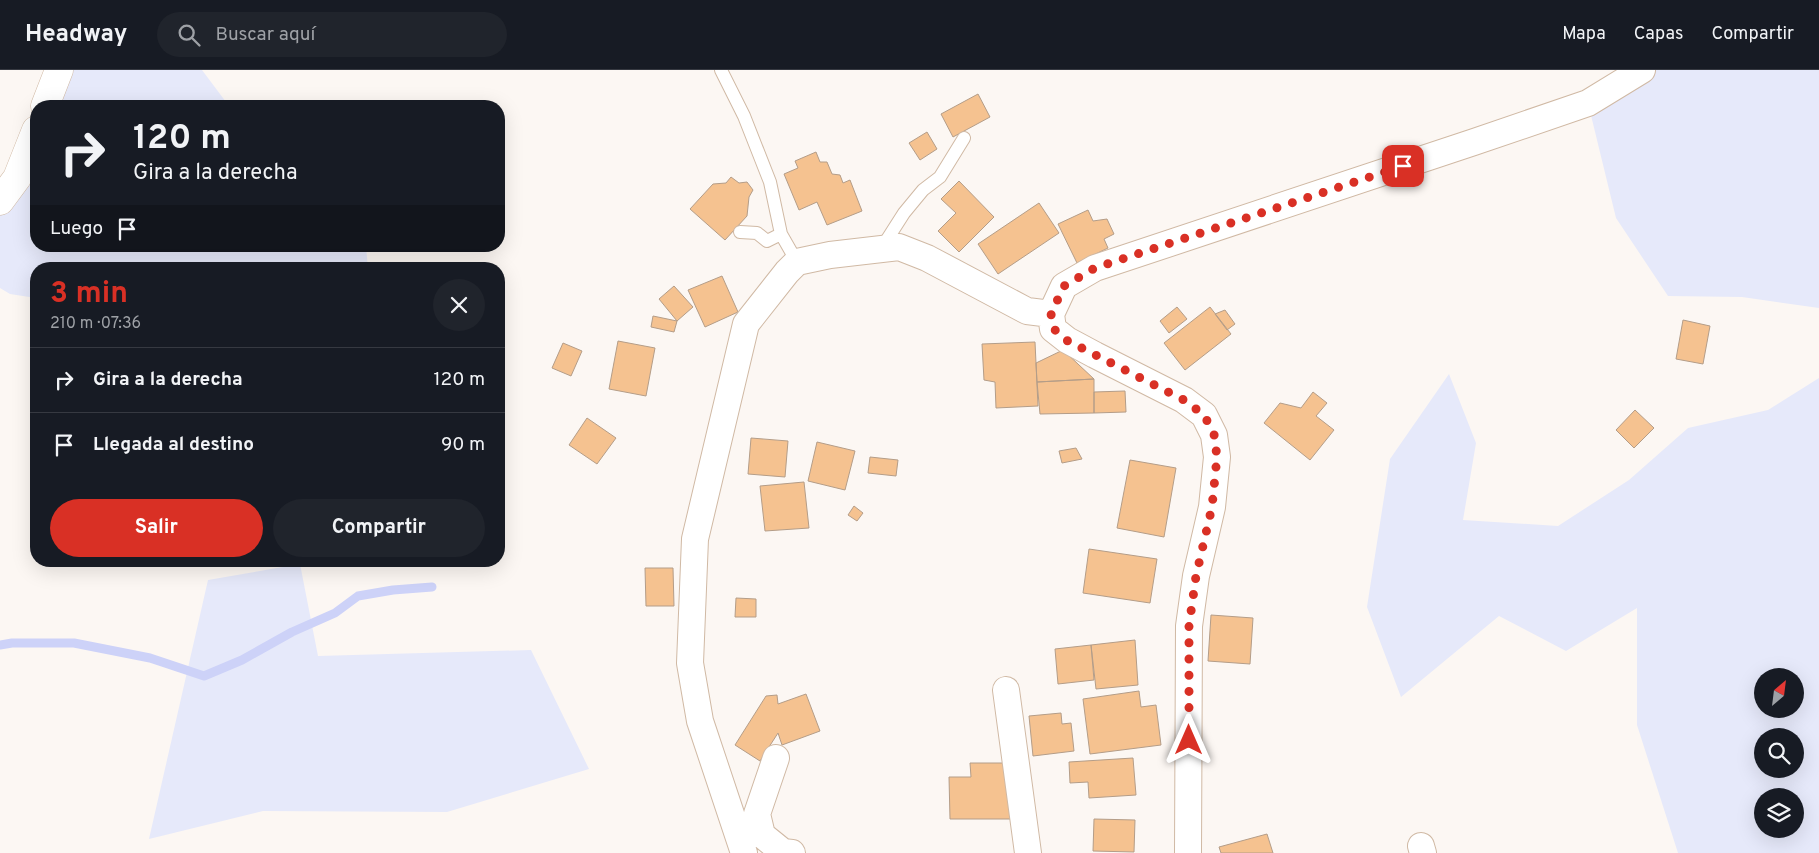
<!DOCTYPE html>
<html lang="es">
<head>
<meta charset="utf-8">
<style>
	:root { --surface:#171b24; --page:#20242c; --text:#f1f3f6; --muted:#9ea1a6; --line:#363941; --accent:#d93025 }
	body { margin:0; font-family:Overpass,sans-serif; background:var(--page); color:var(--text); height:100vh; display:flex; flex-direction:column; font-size:19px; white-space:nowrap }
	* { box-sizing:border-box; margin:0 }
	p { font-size:16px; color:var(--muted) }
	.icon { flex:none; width:28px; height:28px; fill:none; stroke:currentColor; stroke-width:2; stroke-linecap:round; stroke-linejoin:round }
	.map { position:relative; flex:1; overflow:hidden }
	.drawer { position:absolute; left:30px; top:192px; width:475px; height:305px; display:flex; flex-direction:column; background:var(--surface); border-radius:20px; box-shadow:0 5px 20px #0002 }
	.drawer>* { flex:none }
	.hud { position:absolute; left:30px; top:30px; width:475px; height:152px; border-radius:20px; box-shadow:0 5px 20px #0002; background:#171b24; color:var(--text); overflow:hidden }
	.needle { width:32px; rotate:28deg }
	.tools { position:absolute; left:1754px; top:598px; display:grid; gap:10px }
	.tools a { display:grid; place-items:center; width:50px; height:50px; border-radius:50%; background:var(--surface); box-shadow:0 5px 20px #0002; font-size:25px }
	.pin { position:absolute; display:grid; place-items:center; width:42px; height:42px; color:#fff; margin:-21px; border-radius:10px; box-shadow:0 2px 8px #0006 }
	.me { position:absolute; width:55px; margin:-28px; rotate:0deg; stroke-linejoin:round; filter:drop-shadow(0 0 4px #0008) }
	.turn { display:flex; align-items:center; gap:18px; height:105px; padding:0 20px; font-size:22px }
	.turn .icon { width:65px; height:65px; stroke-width:2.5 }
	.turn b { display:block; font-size:35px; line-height:42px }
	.then { display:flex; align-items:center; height:48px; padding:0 20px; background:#0003; gap:10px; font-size:19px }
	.round { display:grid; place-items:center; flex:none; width:52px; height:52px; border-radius:26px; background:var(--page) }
	.headline { display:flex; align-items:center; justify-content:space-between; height:85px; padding:0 20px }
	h1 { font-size:30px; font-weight:700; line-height:38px; color:var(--accent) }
	.action { display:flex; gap:10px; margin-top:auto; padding:10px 20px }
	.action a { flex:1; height:58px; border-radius:30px; background:var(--accent); color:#fff; font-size:20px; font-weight:700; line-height:58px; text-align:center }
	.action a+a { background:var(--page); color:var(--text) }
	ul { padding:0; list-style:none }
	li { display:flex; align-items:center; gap:15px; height:65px; padding:0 20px; border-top:1px solid var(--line) }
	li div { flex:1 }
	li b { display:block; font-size:19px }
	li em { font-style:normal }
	header { display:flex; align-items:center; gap:30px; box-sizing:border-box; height:70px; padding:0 25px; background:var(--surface); border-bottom:1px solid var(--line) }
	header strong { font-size:24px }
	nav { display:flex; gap:28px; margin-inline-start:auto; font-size:18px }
	.search { width:350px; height:45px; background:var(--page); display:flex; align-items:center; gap:12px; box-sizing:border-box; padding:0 18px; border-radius:28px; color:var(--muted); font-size:19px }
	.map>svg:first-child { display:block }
	.green { fill:#e6e9fa; fill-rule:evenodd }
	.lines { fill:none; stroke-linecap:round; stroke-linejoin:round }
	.stream { stroke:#cdd2f8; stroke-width:9 }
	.building { fill:#f5c290; stroke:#b49d88 }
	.service-casing { stroke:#d0b9a4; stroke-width:14 }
	.minor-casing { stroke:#d0b9a4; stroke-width:28 }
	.tertiary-casing { stroke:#d0b9a4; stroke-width:29 }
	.service { stroke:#fff; stroke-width:12 }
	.minor { stroke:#fff; stroke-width:26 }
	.tertiary { stroke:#fff; stroke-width:28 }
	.route { stroke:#d93025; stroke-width:9; stroke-dasharray:0 16.2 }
</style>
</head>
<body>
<header>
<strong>Headway</strong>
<div class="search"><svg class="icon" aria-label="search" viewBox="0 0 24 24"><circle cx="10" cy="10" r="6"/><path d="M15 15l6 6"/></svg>Buscar aquí</div>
<nav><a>Mapa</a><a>Capas</a><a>Compartir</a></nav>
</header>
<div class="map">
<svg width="1819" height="783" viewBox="0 0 1819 783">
	<rect width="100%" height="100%" fill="#fcf7f3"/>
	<path class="green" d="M59 0H202L229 36H45Z
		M1642 0H1819V238L1742 227 1668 226 1616 148 1588 33Z
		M36 60V176H366L368 199H36V228L10 224 0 218V131Z
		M1449 304 1476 373 1463 450 1558 456 1629 410 1688 358 1768 340 1819 308V783H1678L1637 655V538L1566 581 1499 546 1401 627 1367 537 1390 389ZM1762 606H1795V639H1762ZM1795 666V699H1762V666ZM1795 726V759H1762V726Z
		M300 494 318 586 531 580 589 699 447 742 263 741 149 769 208 510Z"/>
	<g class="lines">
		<path class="stream" d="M0 575 12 573H74L150 588 204 606 242 590 292 562 335 543 358 526 393 520 432 517"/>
	</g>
	<path class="building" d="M978 24 990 47 953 67 941 44Z
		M927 62 937 79 920 90 909 73Z
		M816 82 820 92H827L832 104 840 105 843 113 850 110 862 141 827 155 817 132 799 140 784 104 798 98 795 91Z
		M731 107 739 113 747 112 753 120 749 127 747 146 725 170 690 139 713 114 726 113Z
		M959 111 994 147 959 182 938 161 956 143 941 129Z
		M1039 133 1059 163 998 204 978 174Z
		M1088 140 1093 151 1107 149 1114 164 1104 169 1108 178 1077 193 1058 154Z
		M722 206 738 242 705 257 688 220Z
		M674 216 693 237 677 251 659 229Z
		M1177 237 1187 249 1169 263 1160 251Z
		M1210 237 1231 264 1185 300 1164 273Z
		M1225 240 1235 254 1227 260 1215 244Z
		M653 246 677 251 674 262 651 257Z
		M1683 250 1710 256 1703 294 1676 289Z
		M618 271 655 278 646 326 609 319Z
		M1035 272 1038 336 996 338 995 312 984 310 982 274Z
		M563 273 582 281 571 306 552 298Z
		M1063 280 1094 309 1037 312 1036 293Z
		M1094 309V343L1040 344 1037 312Z
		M1125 321 1126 342 1094 343V322Z
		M1313 322 1327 333 1316 346 1334 360 1310 390 1264 353 1280 333 1301 338Z
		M1635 340 1654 358 1634 378 1616 360Z
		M587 348 616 368 597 394 569 375Z
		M751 368 788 371 785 407 748 404Z
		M817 372 855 381 845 420 808 411Z
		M1076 378 1082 389 1062 393 1059 381Z
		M870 387 898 390 896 406 868 403Z
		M1130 390 1176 398 1164 467 1117 458Z
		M804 412 809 458 765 461 760 416Z
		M854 436 863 443 857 451 848 445Z
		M1089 479 1157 489 1150 533 1083 523Z
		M645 498H673L674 536H646Z
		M736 528 756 529V547H735Z
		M1211 545 1253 548 1250 594 1208 591Z
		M1135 570 1138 615 1096 619 1091 575Z
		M1091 575 1094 610 1058 614 1055 579Z
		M1139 621 1141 637 1156 635 1161 675 1090 684 1083 629Z
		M806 624 820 661 782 675 778 663 760 691 735 675 766 626 777 625 778 634Z
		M1061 643 1062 654 1071 653 1074 681 1033 686 1029 646Z
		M1133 688 1136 725 1089 728 1088 712 1070 713 1069 692Z
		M970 693H1011V749H950L949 707H971Z
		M1094 749 1135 750 1134 782 1093 781Z
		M1267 764 1273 783H1221L1219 777Z"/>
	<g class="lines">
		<defs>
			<path id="service" d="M721 0 744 46 770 112 781 164 797 192
				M740 162 757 163 767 171 781 164
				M881 179 904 143 923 120 940 107 964 68"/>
			<path id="minor" d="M1006 620 1028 783
				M776 688 757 744 762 765 783 782 792 783
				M1421 776 1423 783
				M744 783 700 651 690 593 695 469 746 254 787 202 797 192 830 185 899 177 927 188 1027 241 1051 244
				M1188 783 1189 556 1196 506 1212 437 1217 387 1214 365 1204 345 1184 330 1095 285 1067 270 1053 259 1051 244 1064 216 1095 198 1474 72 1588 33 1642 0"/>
			<path id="tertiary" d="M45 36 59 0
				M0 131 17 108 36 60"/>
		</defs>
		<use href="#service" class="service-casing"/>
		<use href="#minor" class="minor-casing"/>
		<use href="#tertiary" class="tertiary-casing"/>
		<use href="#service" class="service"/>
		<use href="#minor" class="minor"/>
		<use href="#tertiary" class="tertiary"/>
	</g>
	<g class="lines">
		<path class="route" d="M1189 670V556L1196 506 1212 437 1217 387 1214 364 1204 345 1184 330 1066 270 1054 259 1051 244 1064 216 1095 198 1403 96"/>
	</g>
</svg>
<div class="tools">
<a><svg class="needle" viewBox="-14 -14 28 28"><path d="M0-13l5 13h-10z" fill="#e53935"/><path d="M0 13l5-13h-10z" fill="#9ea1a6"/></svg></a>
<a><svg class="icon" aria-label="search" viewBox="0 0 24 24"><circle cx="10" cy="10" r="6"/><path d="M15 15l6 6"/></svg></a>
<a><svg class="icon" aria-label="layers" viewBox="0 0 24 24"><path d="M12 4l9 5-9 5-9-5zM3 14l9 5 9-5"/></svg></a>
</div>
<div class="pin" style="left:1403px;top:96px;background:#d93025"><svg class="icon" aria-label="arrive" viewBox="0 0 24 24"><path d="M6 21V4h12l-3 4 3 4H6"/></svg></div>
<svg class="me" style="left:1189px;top:670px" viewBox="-20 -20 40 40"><path d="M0-17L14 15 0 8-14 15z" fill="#d93025" stroke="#fff" stroke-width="4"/></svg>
<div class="hud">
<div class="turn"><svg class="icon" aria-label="right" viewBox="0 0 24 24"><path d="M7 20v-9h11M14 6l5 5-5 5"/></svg><div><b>120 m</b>Gira a la derecha</div></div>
<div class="then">Luego<svg class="icon" aria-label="arrive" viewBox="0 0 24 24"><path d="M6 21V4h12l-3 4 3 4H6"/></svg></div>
</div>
<section class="drawer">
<div class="headline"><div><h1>3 min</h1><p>210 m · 07:36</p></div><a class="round"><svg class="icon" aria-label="close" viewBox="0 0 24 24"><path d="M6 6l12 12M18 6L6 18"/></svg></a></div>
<ul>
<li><svg class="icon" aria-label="right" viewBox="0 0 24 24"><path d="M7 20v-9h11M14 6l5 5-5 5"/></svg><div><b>Gira a la derecha</b></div><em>120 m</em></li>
<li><svg class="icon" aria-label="arrive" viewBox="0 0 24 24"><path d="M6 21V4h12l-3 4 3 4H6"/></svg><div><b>Llegada al destino</b></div><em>90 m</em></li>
</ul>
<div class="action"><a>Salir</a><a>Compartir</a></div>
</section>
</div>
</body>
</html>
